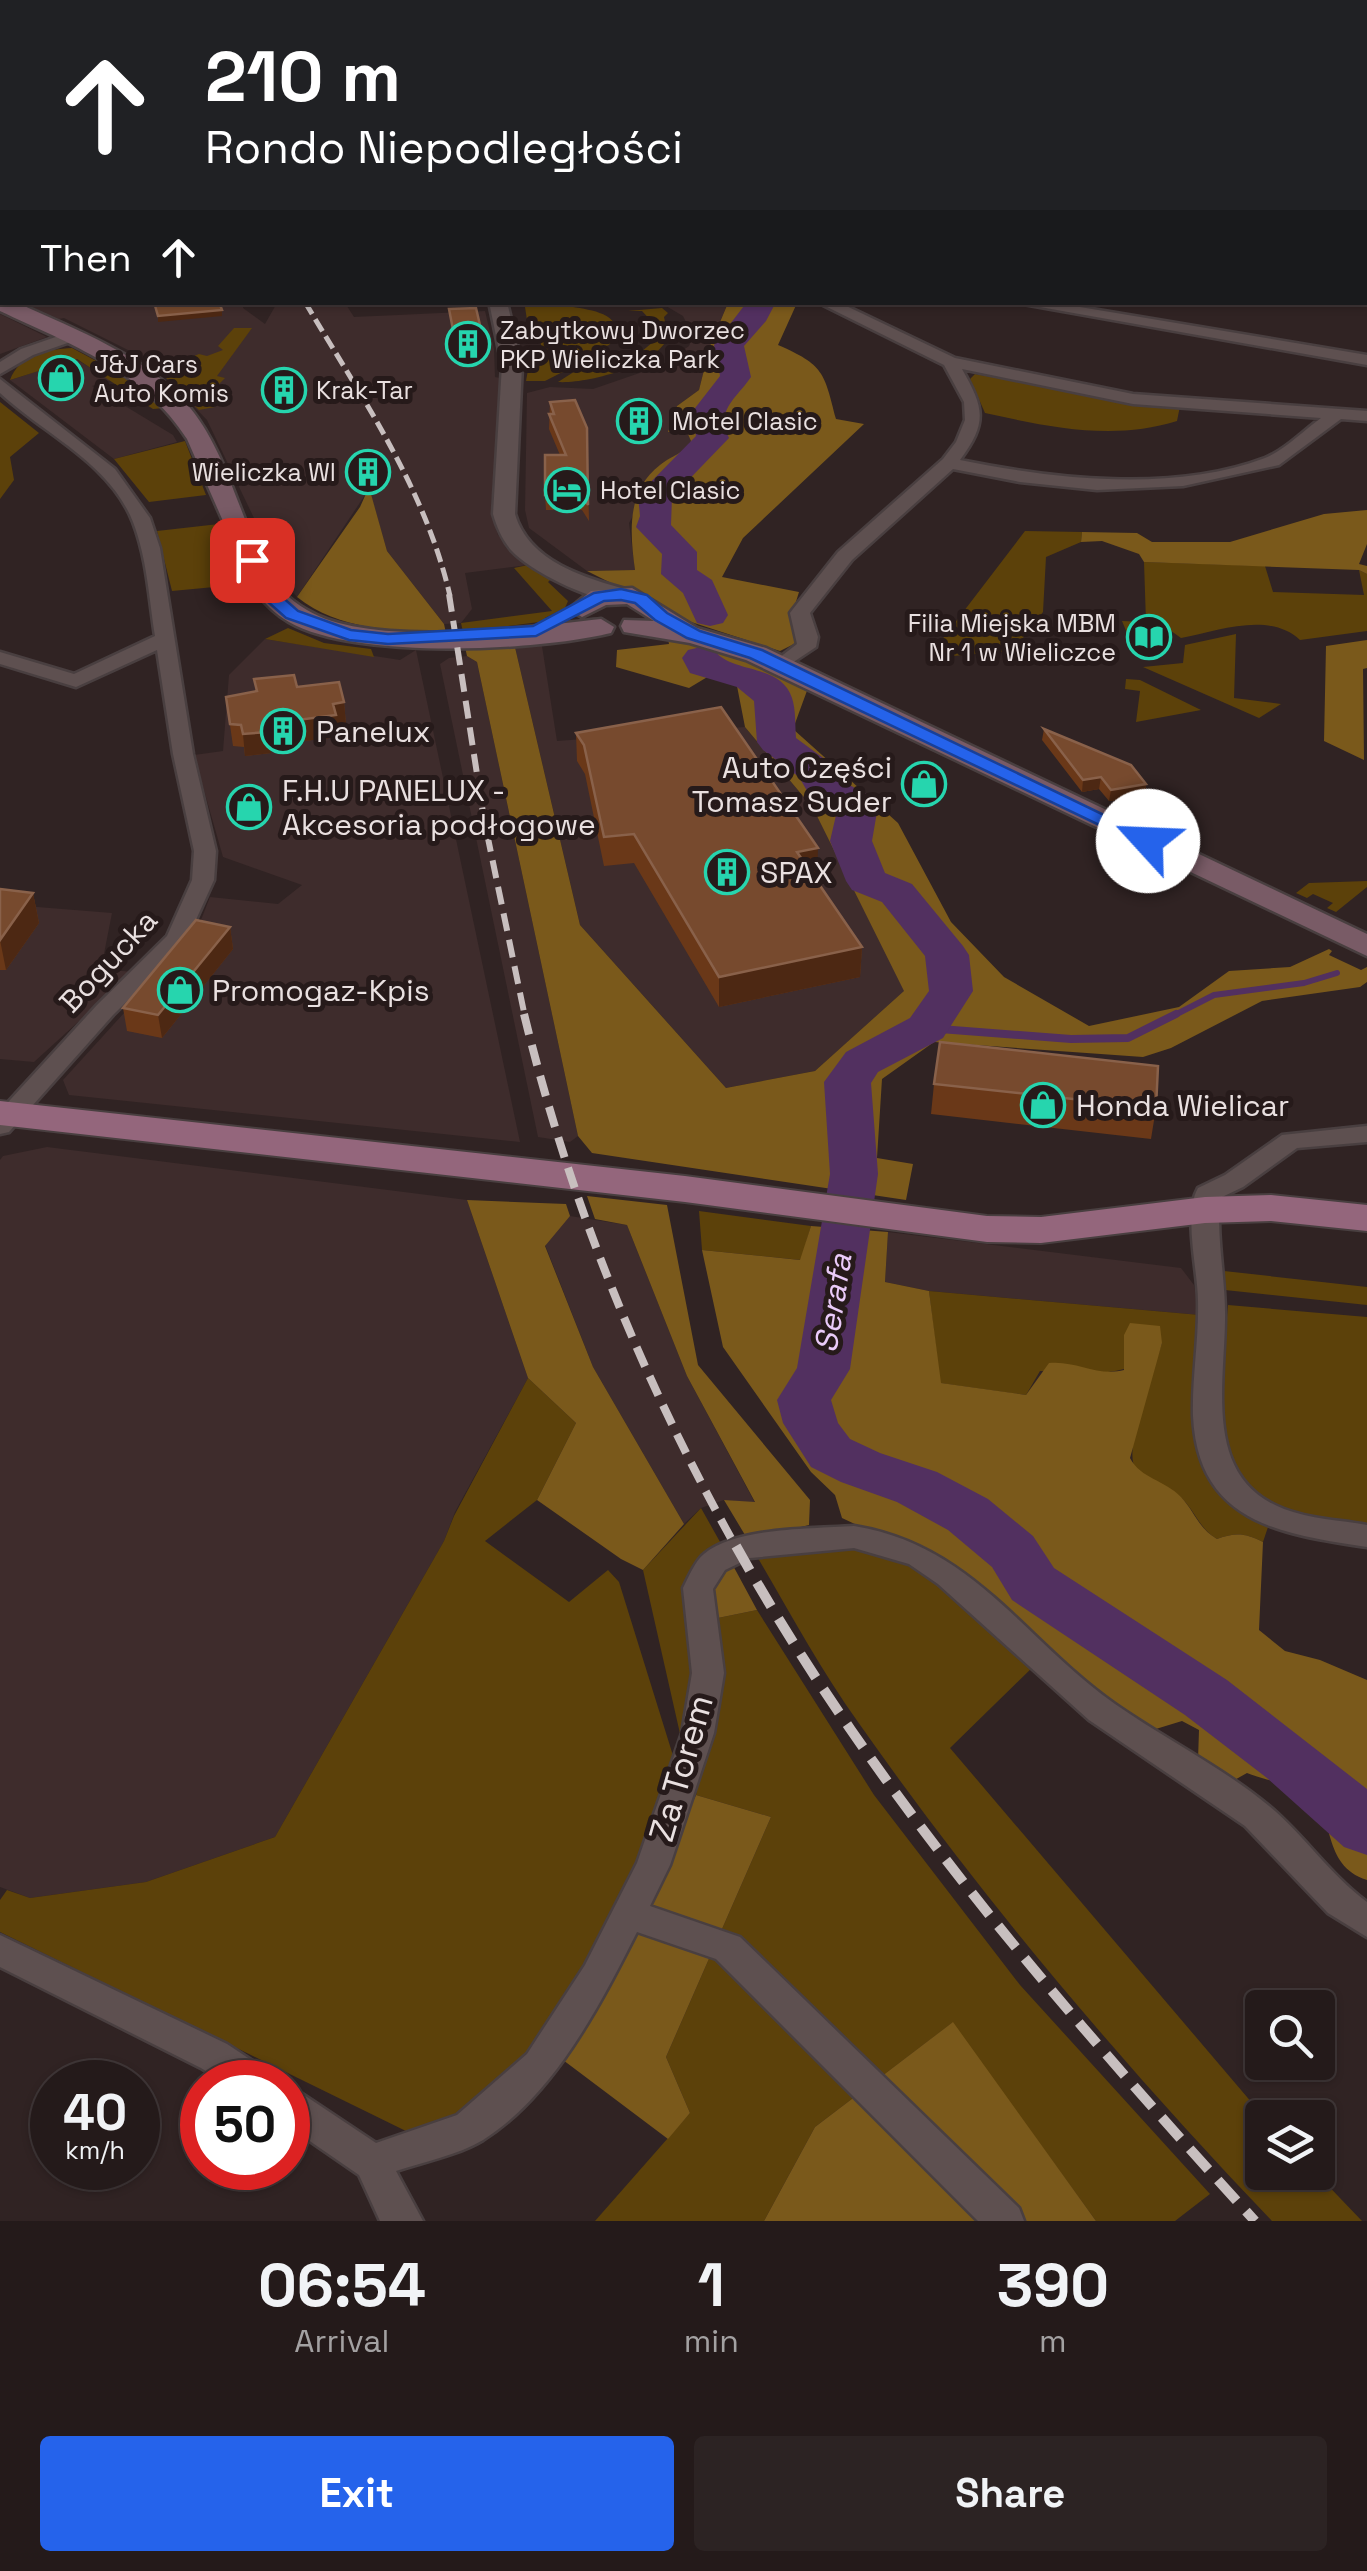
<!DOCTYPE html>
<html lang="en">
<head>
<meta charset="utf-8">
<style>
	:root { --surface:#241a1a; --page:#2c2323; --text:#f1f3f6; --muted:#a3a1a2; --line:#413839; --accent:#2563eb }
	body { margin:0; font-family:"Space Grotesk",sans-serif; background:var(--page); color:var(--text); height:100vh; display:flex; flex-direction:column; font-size:38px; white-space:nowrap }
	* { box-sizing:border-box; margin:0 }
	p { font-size:32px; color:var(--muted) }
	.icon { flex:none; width:55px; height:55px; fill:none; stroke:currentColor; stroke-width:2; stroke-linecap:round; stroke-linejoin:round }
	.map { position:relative; height:2221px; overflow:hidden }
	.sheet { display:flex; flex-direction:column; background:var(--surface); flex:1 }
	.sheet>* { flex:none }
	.hud { position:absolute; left:0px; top:0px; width:1368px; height:305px; box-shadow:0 2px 8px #0004,0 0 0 2px var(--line); background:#202124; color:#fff; overflow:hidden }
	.fabs { position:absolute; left:1245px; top:1990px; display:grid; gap:20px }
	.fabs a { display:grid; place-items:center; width:90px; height:90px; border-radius:10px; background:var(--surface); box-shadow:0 2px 8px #0004,0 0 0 2px var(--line); font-size:50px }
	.speed { position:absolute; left:30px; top:2060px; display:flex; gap:20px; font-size:50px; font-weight:700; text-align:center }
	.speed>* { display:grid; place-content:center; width:130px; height:130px; border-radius:50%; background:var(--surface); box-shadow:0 2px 8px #0004,0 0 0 2px var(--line); line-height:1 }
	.speed small { font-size:25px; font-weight:400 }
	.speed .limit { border:15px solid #d22; background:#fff; color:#111 }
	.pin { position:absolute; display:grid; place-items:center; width:85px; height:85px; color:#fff; margin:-42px; border-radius:20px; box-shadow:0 5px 15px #0006 }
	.me { position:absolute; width:110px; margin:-55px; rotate:295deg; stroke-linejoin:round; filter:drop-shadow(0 0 8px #0008) }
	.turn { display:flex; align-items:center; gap:35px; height:210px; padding:0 40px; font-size:45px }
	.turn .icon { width:130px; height:130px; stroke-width:2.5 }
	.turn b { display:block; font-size:70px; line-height:85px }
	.then { display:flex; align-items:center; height:95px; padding:0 40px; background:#0003; gap:20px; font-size:38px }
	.eta { display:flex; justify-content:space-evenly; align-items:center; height:170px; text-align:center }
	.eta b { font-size:60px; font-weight:800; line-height:70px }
	.cta { display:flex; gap:20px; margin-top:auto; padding:20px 40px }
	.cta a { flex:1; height:115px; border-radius:10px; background:var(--accent); color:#fff; font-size:40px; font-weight:800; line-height:115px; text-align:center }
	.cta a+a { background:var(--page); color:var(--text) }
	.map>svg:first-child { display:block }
	.built { fill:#3e2c2c }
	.green { fill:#5c410a }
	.forest { fill:#7a591b }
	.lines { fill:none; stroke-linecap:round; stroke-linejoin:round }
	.stream-far1 { stroke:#523060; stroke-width:6 }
	.stream { stroke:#523060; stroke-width:8 }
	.river { fill:#523060; fill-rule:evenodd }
	.minor-casing { stroke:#493f40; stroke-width:5 }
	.tertiary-casing { stroke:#493f40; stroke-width:5 }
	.secondary-casing { stroke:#493f40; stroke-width:5 }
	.primary-casing { stroke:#493f40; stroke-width:4 }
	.minor { fill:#5e5050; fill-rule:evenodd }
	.tertiary { fill:#5e5050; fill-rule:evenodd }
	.secondary { fill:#795b66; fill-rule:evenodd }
	.primary { fill:#94667c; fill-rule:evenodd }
	.rail-far3 { stroke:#c8bfbf; stroke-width:5; stroke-dasharray:14 6; stroke-linecap:butt }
	.rail-far2 { stroke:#c8bfbf; stroke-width:6; stroke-dasharray:18 9; stroke-linecap:butt }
	.rail-far1 { stroke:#c8bfbf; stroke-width:8; stroke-dasharray:21 11; stroke-linecap:butt }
	.rail { stroke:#c8bfbf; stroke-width:10; stroke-dasharray:28 14; stroke-linecap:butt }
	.wall { fill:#6a3818 }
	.shaded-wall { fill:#4d2813 }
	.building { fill:#774a2e; stroke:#89614a; stroke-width:2.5 }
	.route { fill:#2563eb; stroke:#184099; stroke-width:2.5 }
	.labels { text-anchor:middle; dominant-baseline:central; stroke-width:10; stroke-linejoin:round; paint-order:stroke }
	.far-poi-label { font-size:25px; fill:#e9e0e0; stroke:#261a1a; text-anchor:start }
	.poi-label { font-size:30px; fill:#e9e0e0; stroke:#261a1a; text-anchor:start }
	.street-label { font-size:30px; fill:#e9e0e0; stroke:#261a1a }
	.water-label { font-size:32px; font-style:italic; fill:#eacbf9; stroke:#261a1a }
	.near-street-label { font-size:35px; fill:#e9e0e0; stroke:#261a1a }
</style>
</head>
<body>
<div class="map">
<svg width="1367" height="2221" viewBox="0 0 1367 2221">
	<rect width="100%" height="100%" fill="#302323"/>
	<path class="built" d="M23 303H243V308L265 324 277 303H345L354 317 485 311 494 349 495 377 500 378 491 511 498 535 528 565 465 573 472 609 461 623 444 624 387 551 369 489 297 597 286 585 207 420 163 375 164 368 64 318 59 319Z
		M661 303H728L710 346 699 390 677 406 669 432H687L691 440 685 452 662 463 629 523 635 570 587 571 529 528 525 510 527 393 550 387 593 389 660 366 689 346 697 326 687 324 683 316Z
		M0 314 47 337 0 354Z
		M76 359 110 380 92 386 173 435 177 442 114 459 10 380Z
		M265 639 400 660 416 650 520 1142 69 1095 63 1080 195 935 210 897 278 904 302 885 223 857 194 755 223 751 229 675Z
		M541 640 557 741 745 727 813 808 905 991 815 1071 726 1088 580 925 514 643Z
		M467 656 477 662 578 1136 570 1142 538 1137 440 664 449 658Z
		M0 904 112 913 101 969 133 972 34 1062 0 1059Z
		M47 1147 467 1200 528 1378 455 1512 444 1541 275 1837 146 1882 30 1898 0 1887V1160L3 1156Z
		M570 1216 627 1225 687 1376 755 1503 724 1500 701 1508 684 1524 593 1367 544 1242Z
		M888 1232 1181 1268 1194 1285 1200 1315 929 1291 885 1282Z"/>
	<path class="green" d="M516 303H570L568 306C588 310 616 311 618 334L609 345 581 356 586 360 545 381H526L528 370 544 358 536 323 527 320 525 307Z
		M662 308 668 313 664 317 668 337C657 366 586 384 558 382L580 368 591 365 598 370 635 357 653 342 655 325 642 311H628Z
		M234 328H252L217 376 225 378 207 396 215 407 199 410 162 374 165 368 199 354 207 356 223 350 218 346Z
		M72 348 128 378 164 408 153 409 77 359 10 380C19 355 48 349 72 348Z
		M975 374 1123 401 1180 406 1177 421C1113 441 1049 427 985 413L970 379Z
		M0 402 39 433 10 457 14 480 0 499Z
		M185 441 206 495 149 502 114 459Z
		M219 524 246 584 172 591 157 531Z
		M1025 531 1082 532 1081 542 1046 557 1043 612 1013 651 928 658Z
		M1144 562 1265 566 1273 592 1364 595 1359 570 1367 574V631L1300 640C1269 611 1218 631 1181 638L1167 628 1127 633 1122 621 1146 622Z
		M528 565 551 579 548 582 568 601 565 608 545 618 547 621 463 632 461 623 552 611 514 568Z
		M288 628 324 643 371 649 374 657 265 639Z
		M1236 634 1234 698 1281 704 1259 718 1143 667 1183 663 1185 645Z
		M1126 679 1140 680 1201 710 1136 722 1140 691 1125 689Z
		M1367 881V887L1336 912 1327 908 1333 903 1313 894 1307 898 1296 893 1309 883Z
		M699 1211 811 1226 801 1260 702 1250Z
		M1224 1271 1367 1287V1305L1225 1290Z
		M929 1291 1200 1315 1202 1451 1269 1524 1263 1542C1246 1533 1235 1532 1217 1539 1198 1528 1194 1507 1177 1494 1165 1484 1147 1481 1137 1470 1120 1454 1155 1367 1162 1343L1124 1335V1369C1100 1376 1067 1371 1040 1371L1026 1395 940 1383Z
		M1228 1305 1367 1317V1525C1330 1518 1281 1516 1248 1495 1203 1467 1225 1352 1228 1305Z
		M528 1378 576 1423 537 1500 485 1541 569 1602 608 1570 619 1582 675 1762 642 1861 528 2062 463 2118 410 2133 0 1932V1900L7 1890 30 1898 146 1882 275 1837 444 1541 454 1516Z
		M701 1508 724 1549 681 1738 643 1570Z
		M846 1544 906 1557 1036 1664 950 1748 1264 2117 1262 2172 1316 2173 1362 2221H1272C1123 2065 982 1899 858 1722 820 1669 788 1609 755 1553Z
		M757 1610 874 1795 1020 1985 1210 2194 1175 2221H1096L952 2023 815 2127 764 2221H595L690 2113 666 2057 771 1817 696 1795 719 1676 708 1620Z"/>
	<path class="forest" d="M728 303H797L778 345C824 365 824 372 836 419L864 424 743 538 722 577 799 592 790 621 796 643 780 651 685 620 587 571 635 570C630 533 626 491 660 465 672 455 683 455 691 441L687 432H668L677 406 699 390 710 346Z
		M369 487 387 551 444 624 446 633C393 630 340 631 297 597L360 507Z
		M1367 510V544L1359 564 1367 566V574L1359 570 1144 562 1139 554 1102 541 1081 542 1082 532 1137 533 1152 542H1230L1324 514Z
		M668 639 731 653 808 688 793 729 898 823 951 922 1004 977 1089 1026 1179 1007 1229 971 1290 967 1329 949 1332 951 1329 955 1361 970 1367 967V982L1360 987 1262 1001 1171 1048 1143 1057 934 1042 882 1079 877 1158 913 1164 906 1200 592 1153 578 1136 477 662 467 656 465 647 514 643 580 925 726 1088 815 1071 904 991 813 808 745 727 737 686 709 676 689 688 616 667 617 650 669 644Z
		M1367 640V668L1363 669 1364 760 1324 741 1326 646Z
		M587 1196 667 1205 698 1365 810 1500 809 1525 748 1540 724 1500 755 1502 687 1376 627 1225 595 1219Z
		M467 1200 566 1204 570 1216 545 1246 593 1367 684 1524 643 1570 621 1559 537 1500 576 1423 528 1378Z
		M811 1226 888 1232 885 1282 929 1291 941 1383 1026 1395 1049 1363C1075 1360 1098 1377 1124 1370V1335L1130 1323 1160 1326 1162 1343 1130 1458C1141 1479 1165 1480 1181 1497 1195 1512 1198 1528 1217 1539 1235 1532 1246 1533 1263 1542L1259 1630 1285 1651 1320 1660 1367 1680V1880C1320 1865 1337 1814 1307 1793 1295 1785 1263 1780 1247 1773L1231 1782 1198 1760 1199 1730 1182 1721 1146 1732 876 1534 842 1518 835 1495 811 1472 723 1347 702 1250 800 1260Z
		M730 1560 757 1610 708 1620 707 1589Z
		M696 1795 771 1817 666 2057 690 2113 668 2139 559 2057 630 1939Z
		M953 2022 1096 2221H764L815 2127Z"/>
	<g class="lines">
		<path class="stream-far1" d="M1171 1017 1214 995 1304 983 1337 973"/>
		<path class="stream" d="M927 1028 1071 1039 1128 1038 1176 1014"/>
		<path class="river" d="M747 302H776L766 321 744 346 751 377C736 399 715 410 729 438L672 497 671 525 697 552V570L712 580 728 615 723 623 710 626 697 623 683 593 661 574 662 554 636 527 640 516 638 495 696 436 692 412 720 376 714 345Z
			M701 647 714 650C731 674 781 663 792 698 796 710 795 725 796 738L830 763 840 780 872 797 878 806 872 841 885 873 912 884 963 946 969 955 973 991 943 1038 878 1072 871 1083 878 1174 850 1369 831 1400 838 1423 850 1439 880 1453 937 1472 988 1499 1033 1536 1054 1568 1227 1680 1367 1789V1855L1344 1847 1267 1778 1185 1715 1012 1600 992 1567 948 1530 897 1502 841 1482 811 1467 783 1423 777 1400 797 1368 830 1174 824 1082 846 1052 910 1018 929 991 925 956 882 902 852 890 846 881 830 841 837 811 810 796 799 777 763 750 757 742 754 701 737 687 690 673 682 658 688 650Z"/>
		<defs>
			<path id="minor" d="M605 0H627L628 2H607Z
				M915 0H927L928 2H916Z
				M1365 86H1367V94H1365Z
				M817 302H838L955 358 1133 394 1367 411V421L1341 419 1279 465 1183 486 1097 490 1020 482 953 469 852 560 810 613 818 637 816 647 780 671 770 665 797 644 790 613 793 609 838 552 943 459 956 442 965 420 964 402 944 365ZM962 369 1133 404 1321 418C1304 430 1285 450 1265 458 1172 493 1055 479 960 460 988 422 984 408 962 369Z
				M1012 302H1050L1367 355V365Z
				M70 332 76 334V340L33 355 0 374V362L21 349Z
				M0 379 115 469 150 518 160 548 193 754 216 851 214 880 185 944 113 1015 9 1132 0 1134V1111L97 1005 167 936 192 880 194 851 173 754 157 650 76 687 0 664V652L74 674 155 636C149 598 147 558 133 522 110 463 44 434 0 393Z
				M1367 1126V1142L1297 1148 1243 1187 1220 1198C1216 1239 1226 1280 1225 1321 1224 1389 1204 1479 1284 1509 1310 1519 1340 1520 1367 1525V1547C1281 1534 1198 1523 1193 1416 1192 1377 1199 1339 1198 1301 1198 1271 1183 1214 1198 1188L1225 1175 1282 1135Z
				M854 1526C973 1545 1024 1640 1115 1704 1165 1739 1222 1767 1269 1806 1304 1835 1330 1875 1367 1902V1937L1328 1913 1245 1826 1089 1720 938 1584 909 1564 854 1548 750 1558 725 1570 713 1589 724 1673 714 1733 670 1865 650 1906 740 1937 1019 2208 1024 2221H978L716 1959 637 1932C600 2005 554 2095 483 2140 458 2155 423 2162 396 2171L423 2221H380L359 2175 288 2126V2088L301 2093 376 2143 457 2115 527 2054 585 1965 637 1863 682 1733 692 1673 683 1588C688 1578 695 1561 704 1554 736 1527 813 1529 854 1526Z
				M0 1935 227 2044 266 2070 271 2082H223L201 2068 0 1967Z"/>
			<path id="tertiary" d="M139 0H160L161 2H141Z
				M1365 251H1367V262H1365Z
				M489 302H507L522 365 515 514C529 562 585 578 629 590L632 595 629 600C600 607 531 572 511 550 502 539 497 528 493 514L502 365Z"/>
			<path id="secondary" d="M0 297 2 302H16C77 331 147 355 191 409 227 454 239 516 266 566 276 586 288 599 307 610 371 649 528 627 601 619L614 627 611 633C537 651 355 660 289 622 273 613 261 600 251 585L187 439C144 371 70 344 0 311Z
				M632 588 697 628 766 648 1367 934V956L746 660 690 643 624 632 621 626 624 620 654 621 627 604 606 605 582 617 569 609 591 591Z"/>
			<path id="primary" d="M0 1101 685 1176 987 1216 1041 1217 1205 1197 1271 1195 1367 1205V1231L1271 1221 1205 1223 1041 1243 987 1242 685 1202 0 1125Z"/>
		</defs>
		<use href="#minor" class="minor-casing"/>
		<use href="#tertiary" class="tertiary-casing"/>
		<use href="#secondary" class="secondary-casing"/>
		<use href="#primary" class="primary-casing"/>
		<use href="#minor" class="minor"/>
		<use href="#tertiary" class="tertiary"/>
		<use href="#secondary" class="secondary"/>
		<use href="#primary" class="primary"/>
		<path class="rail-far3" d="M305 302C361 397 425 487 450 596"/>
		<path class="rail-far2" d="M449 594 484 819 525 1017"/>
		<path class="rail-far1" d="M524 1014C570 1203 642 1379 737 1549"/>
		<path class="rail" d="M736 1546C875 1795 1064 2011 1255 2221"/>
	</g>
	<path class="wall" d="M653 0H832L828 2H664Z
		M945 0H979V2H946Z
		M449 309 483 338 484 351 456 352Z
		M550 402 587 428 589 521 582 510H546L545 495 560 455 549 429Z
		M254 679 297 687 344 702 346 724 337 725 338 737 270 745 271 753 245 756 244 747 233 746 226 697 256 692Z
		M1044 729 1146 784 1145 796 1109 801 1099 789 1082 792 1042 740Z
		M576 733 817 877H815L862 947 860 977 719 1007 634 863 604 866 585 774 577 761Z
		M0 889 33 893 39 923 6 970H0Z
		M230 927 233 949 162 1038 127 1031 123 1008Z
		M934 1084 1156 1108 1151 1139 931 1114Z"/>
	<path class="shaded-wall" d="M786 0H832L828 2H780Z
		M222 310V316L158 322V316Z
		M344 702 346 724 337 725 338 737 270 745 271 753 245 756 243 734 267 724 333 704Z
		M1101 777 1099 789 1082 792 1083 780Z
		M1146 784 1145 796 1109 801 1111 790Z
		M818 848 817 877 796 881 797 852Z
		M33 893 39 923 6 970 0 940Z
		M230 927 233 949 162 1038 158 1015Z
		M862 947 860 977 719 1007V977Z"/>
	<path class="building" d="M739 0H786L780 2H750Z
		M1160 0H1214V2H1159Z
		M154 302H219L222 310 158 316Z
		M476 308 483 338 455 340 449 309Z
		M575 400 587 428 588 505 582 494 545 495V455H566L549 414H554L550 402Z
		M294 675 297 687 339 682 344 702 333 704 336 715 267 724 268 732 243 734 241 725 230 724 226 697 257 691 254 679Z
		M721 707 818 848 797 852 862 947 719 977 634 834 604 837 584 745 576 733Z
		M1044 729 1131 765 1146 784 1111 790 1101 777 1083 780Z
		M0 889 33 893 0 940Z
		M196 920 230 927 158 1015 123 1008Z
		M940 1042 1158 1066 1156 1108 934 1084Z"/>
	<path class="route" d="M246 556H258L281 596 298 611 351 630 388 634 533 626 594 593 621 589 647 595 667 613 700 631 762 650 1158 841 1148 847 1141 845 750 658 687 638 655 620 635 603 621 600 604 601 536 636 388 644 349 640 286 618 268 602 244 560Z"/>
	<defs>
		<symbol id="building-ring" viewBox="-11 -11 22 22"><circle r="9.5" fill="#261a1a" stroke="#26d5ae" stroke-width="1.5"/><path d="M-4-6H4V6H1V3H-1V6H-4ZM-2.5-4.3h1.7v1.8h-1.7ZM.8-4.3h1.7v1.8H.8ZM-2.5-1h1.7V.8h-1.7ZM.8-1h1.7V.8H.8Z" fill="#26d5ae"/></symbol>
		<symbol id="shop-ring" viewBox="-11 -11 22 22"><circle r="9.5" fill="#261a1a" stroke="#26d5ae" stroke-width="1.5"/><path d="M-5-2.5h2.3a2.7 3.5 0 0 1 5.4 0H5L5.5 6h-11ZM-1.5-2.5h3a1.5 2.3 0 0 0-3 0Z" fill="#26d5ae"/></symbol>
		<symbol id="hotel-ring" viewBox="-11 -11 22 22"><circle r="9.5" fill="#261a1a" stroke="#26d5ae" stroke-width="1.5"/><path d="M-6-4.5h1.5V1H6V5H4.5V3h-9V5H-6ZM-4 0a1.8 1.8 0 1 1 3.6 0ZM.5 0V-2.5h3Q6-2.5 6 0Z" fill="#26d5ae"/></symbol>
		<symbol id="library-ring" viewBox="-11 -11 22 22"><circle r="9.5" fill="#261a1a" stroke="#26d5ae" stroke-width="1.5"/><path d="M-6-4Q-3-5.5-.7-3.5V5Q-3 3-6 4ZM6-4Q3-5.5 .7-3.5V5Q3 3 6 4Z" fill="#26d5ae"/></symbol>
	</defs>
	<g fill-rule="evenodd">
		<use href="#building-ring" x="443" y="319" width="50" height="50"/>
		<use href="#shop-ring" x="36" y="353" width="50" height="50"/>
		<use href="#building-ring" x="259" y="365" width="50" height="50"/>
		<use href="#building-ring" x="614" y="396" width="50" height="50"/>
		<use href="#building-ring" x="343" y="447" width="50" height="50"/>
		<use href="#hotel-ring" x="542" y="465" width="50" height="50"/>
		<use href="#library-ring" x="1124" y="612" width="50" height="50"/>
		<use href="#building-ring" x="258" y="706" width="50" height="50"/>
		<use href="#shop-ring" x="899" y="759" width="50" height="50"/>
		<use href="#shop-ring" x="224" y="782" width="50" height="50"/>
		<use href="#building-ring" x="702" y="847" width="50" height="50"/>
		<use href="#shop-ring" x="155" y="965" width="50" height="50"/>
		<use href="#shop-ring" x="1018" y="1080" width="50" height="50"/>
	</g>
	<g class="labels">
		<g class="far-poi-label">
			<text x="500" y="330">Zabytkowy Dworzec<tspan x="500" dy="29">PKP Wieliczka Park</tspan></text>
			<text x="94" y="364">J&amp;J Cars<tspan x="94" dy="29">Auto Komis</tspan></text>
			<text x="316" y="390">Krak-Tar</text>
			<text x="672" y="421">Motel Clasic</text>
			<text x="336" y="472" text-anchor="end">Wieliczka Wl</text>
			<text x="600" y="490">Hotel Clasic</text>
			<text x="1116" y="623" text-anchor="end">Filia Miejska MBM<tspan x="1116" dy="29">Nr 1 w Wieliczce</tspan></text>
		</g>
		<g class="poi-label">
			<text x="316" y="731">Panelux</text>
			<text x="892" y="767" text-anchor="end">Auto Części<tspan x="892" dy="34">Tomasz Suder</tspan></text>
			<text x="282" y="790">F.H.U PANELUX -<tspan x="282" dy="34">Akcesoria podłogowe</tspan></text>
			<text x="760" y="872">SPAX</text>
			<text x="212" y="990">Promogaz-Kpis</text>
			<text x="1076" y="1105">Honda Wielicar</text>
		</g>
		<g class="street-label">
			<text transform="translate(108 961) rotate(-47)">Bogucka</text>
		</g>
		<g class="water-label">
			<text transform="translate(833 1303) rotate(-81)">Serafa</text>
		</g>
		<g class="near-street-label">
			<text transform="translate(681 1768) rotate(-74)">Za Torem</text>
		</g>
	</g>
</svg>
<div class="fabs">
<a><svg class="icon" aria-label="search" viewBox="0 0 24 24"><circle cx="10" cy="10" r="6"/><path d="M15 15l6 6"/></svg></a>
<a><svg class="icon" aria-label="layers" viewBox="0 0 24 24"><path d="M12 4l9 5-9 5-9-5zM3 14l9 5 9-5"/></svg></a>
</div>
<div class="speed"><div>40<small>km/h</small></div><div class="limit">50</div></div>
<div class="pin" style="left:252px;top:560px;background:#d93025"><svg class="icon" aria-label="arrive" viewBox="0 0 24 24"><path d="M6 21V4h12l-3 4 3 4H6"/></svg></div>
<svg class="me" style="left:1148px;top:841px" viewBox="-20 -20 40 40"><circle r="19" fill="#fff"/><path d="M0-13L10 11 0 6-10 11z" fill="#2563eb"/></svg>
<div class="hud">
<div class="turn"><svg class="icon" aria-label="ahead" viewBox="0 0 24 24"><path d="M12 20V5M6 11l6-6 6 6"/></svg><div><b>210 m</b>Rondo Niepodległości</div></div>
<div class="then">Then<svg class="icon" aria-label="ahead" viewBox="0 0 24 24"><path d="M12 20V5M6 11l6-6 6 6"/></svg></div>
</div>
</div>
<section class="sheet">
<div class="eta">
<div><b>06:54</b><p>Arrival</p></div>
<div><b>1</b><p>min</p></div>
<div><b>390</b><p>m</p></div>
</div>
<div class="cta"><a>Exit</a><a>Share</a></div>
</section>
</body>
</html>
